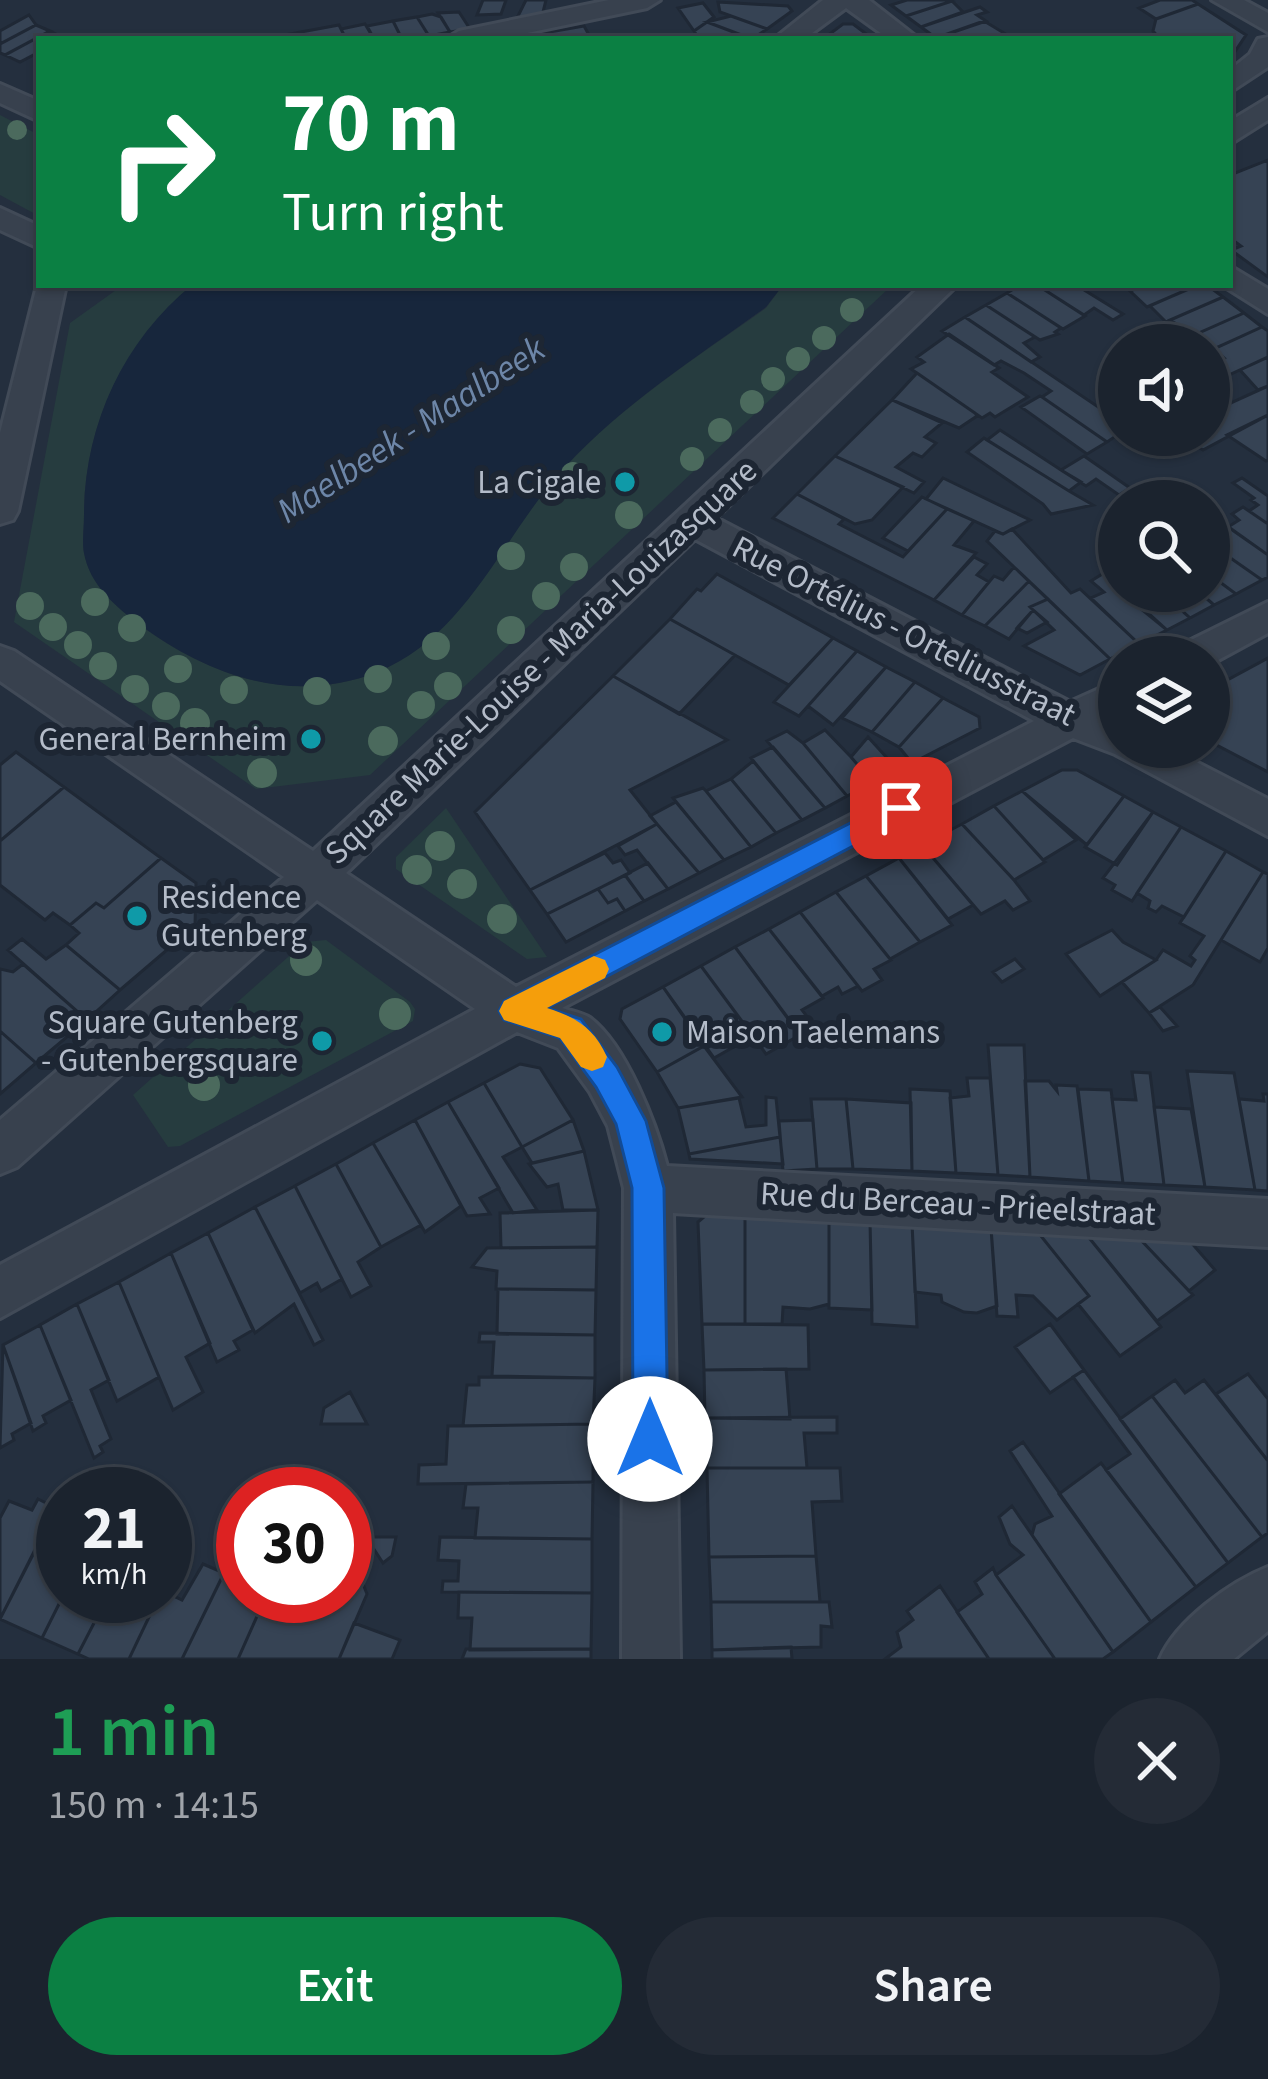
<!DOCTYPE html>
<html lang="en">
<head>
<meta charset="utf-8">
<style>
	:root { --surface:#1b232e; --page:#242b36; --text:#f1f3f6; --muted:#a0a4aa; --line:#39404a; --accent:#0b8043 }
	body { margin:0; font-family:"Source Sans 3",sans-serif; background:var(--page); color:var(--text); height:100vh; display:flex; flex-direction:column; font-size:45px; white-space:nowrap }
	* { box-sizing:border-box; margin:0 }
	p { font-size:39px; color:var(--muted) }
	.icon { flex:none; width:66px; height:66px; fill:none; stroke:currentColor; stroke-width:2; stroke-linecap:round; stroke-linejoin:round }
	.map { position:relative; height:1659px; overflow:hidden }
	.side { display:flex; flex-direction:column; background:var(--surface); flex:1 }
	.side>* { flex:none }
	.guide { position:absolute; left:36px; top:36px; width:1197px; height:252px; border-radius:0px; box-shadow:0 3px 9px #0004,0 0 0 3px var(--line); background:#0b8043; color:#fff; overflow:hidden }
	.buttons { position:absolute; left:1098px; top:324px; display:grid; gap:24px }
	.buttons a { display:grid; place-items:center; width:132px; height:132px; border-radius:50%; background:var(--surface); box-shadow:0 3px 9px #0004,0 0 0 3px var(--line); font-size:60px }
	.speed { position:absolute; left:36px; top:1467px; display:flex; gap:24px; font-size:60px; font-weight:700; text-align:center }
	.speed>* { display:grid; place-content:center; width:156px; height:156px; border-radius:50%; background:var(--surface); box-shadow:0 3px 9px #0004,0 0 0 3px var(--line); line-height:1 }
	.speed small { font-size:30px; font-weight:400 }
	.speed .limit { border:18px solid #d22; background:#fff; color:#111 }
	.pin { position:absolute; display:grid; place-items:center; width:102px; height:102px; color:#fff; margin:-51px; border-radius:24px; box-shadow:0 6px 18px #0006 }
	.me { position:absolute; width:132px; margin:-66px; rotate:0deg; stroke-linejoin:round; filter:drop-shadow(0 0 9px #0008) }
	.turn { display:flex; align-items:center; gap:42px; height:252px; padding:0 48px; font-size:54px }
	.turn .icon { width:156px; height:156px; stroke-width:2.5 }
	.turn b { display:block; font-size:84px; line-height:102px }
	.round { display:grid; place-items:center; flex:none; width:126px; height:126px; border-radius:63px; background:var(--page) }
	.headline { display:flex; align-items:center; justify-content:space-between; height:204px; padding:0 48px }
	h1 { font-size:72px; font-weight:600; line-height:90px; color:#1e9e55 }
	.primary-button { display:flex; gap:24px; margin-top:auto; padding:24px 48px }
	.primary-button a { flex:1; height:138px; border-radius:72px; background:var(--accent); color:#fff; font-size:48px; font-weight:600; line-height:138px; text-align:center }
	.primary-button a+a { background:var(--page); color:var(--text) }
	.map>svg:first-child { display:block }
	.green { fill:#263c3f }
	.water { fill:#17263c }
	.building { fill:#364354; stroke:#1f2835; stroke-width:3 }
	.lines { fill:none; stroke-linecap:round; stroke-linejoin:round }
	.minor-casing { stroke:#414a57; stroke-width:6 }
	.minor { fill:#38414e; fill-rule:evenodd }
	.tree { fill:#4b6a5d }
	.route { fill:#1a73e8; stroke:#114b97; stroke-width:3 }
	.slow { fill:#f59e0b }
	.culture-dot { fill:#0f9aa8; stroke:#1d2633; stroke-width:4.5 }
	.labels { text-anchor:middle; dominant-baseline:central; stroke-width:12; stroke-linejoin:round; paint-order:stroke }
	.poi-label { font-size:33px; fill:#b4bcc9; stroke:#1d2633; text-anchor:end }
	.street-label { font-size:33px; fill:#b4bcc9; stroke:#1d2633 }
	.water-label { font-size:36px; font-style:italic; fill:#6d86a8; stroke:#1d2633 }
</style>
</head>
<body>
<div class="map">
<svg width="1268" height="1659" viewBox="0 0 1268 1659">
	<rect width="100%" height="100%" fill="#242f3e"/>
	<path class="green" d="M0 115 39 135V216L0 195Z
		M123 285H192C123 344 84 426 84 516 84 528 82 542 84 553 90 584 115 606 139 624 207 675 293 706 377 672 468 636 502 534 566 466 622 405 698 356 766 308L783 285H887L888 289 370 775 256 789 14 622 70 323Z
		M446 808 547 957 527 959 396 869V857Z
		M326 940 410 1002 415 1009 413 1021 180 1146 168 1147 133 1095 305 942Z"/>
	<path class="water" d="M192 285H783L766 307C698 356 622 405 566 466 503 534 468 636 377 672 292 706 207 675 139 624 114 605 90 585 84 553 82 542 84 528 84 517 84 427 122 342 192 285Z"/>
	<path class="building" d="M483 0H506L501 14 477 15Z
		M526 0H546L542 16 516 20Z
		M907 0H950L952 1 906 16 891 5Z
		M1160 0H1192L1198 4 1156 19 1139 8Z
		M952 1 963 12 921 27 906 16Z
		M718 2 788 6 792 11 767 29 720 12Z
		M703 3 714 17 694 31 678 8Z
		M1198 4 1246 35 1230 59V39H1160L1153 31 1156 19Z
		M980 7 987 12 977 15 986 21 936 38 921 27Z
		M459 12 470 29 450 32 438 13Z
		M432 14 441 17 450 32 429 36 417 17Z
		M29 15 36 25 0 44V31Z
		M731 16 767 29 752 39 707 22Z
		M417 17 429 36 402 39 393 21Z
		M393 21 402 39H374L367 26Z
		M984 21 1014 39 936 38Z
		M707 22 752 39 698 37 694 31Z
		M365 24 374 39H346L341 29Z
		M843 24H853L873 39H847L831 33Z
		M36 25 50 31 5 55 0 53V44Z
		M339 25 346 39H263Z
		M584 26 589 35 582 39H541L538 34Z
		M50 31 64 38 39 39V52L20 62 5 55Z
		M1268 160V277L1231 250 1241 246 1230 238V175Z
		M1020 285H1037L1085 316 1063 329 1007 293Z
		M1037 285H1076L1123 314 1113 320 1094 308 1084 315Z
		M1145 285H1198L1147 307 1130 291Z
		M1198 285H1207L1223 297 1166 322 1150 306Z
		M1007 293 1061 328 1055 332 1058 334 1040 340 986 305Z
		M1223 297 1244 313 1194 335 1170 320Z
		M986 305 1035 337 1024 343 1040 357 1031 362 965 317Z
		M1244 313 1262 327 1211 350 1192 336Z
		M965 317 1119 421V434L1107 442 1042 397 1051 391 1024 373 1001 361 994 365 942 331Z
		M1262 327 1268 331V357L1209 384V363L1224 358 1214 349Z
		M1147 330 1171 345 1126 343Z
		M949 334 999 368 992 372 1028 397 995 417 990 413 982 418 911 369 924 362 917 357Z
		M1268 357V386L1258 390 1240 370Z
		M917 373 975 413 977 416 959 428 892 400Z
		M1268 386V415L1203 450 1180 435H1209V413Z
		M1040 396 1042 397 1107 442 1087 454 1021 407Z
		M892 400 942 423 925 437 936 443 922 457 913 453 896 467 924 482 914 493 835 456Z
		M1268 415V460L1266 461 1227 435Z
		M1000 430 1061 470 1081 482 1069 491 987 440Z
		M984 438 1069 491 1093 505 1051 514 1043 504 967 452Z
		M835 456 903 487 872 520 855 524 797 494Z
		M1084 456 1130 488 1119 495 1096 479 1086 486 1061 470Z
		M943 478 1030 520 1003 534 926 499Z
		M1242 478 1268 496V524L1249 511 1258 505 1251 500 1254 498 1233 483Z
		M797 494 844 519 839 524 903 557 947 509 974 521 954 545 976 553 934 600 773 518Z
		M922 497 947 509 908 551 883 538Z
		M1243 507 1268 524V555L1228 527 1239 520 1232 514Z
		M1209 513 1268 555V577L1262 580 1209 543Z
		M1012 529 1071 593 1080 589 1139 644 1110 659 987 541 995 531 1003 534Z
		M1209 543 1262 580 1236 594 1209 574Z
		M974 557 987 564 977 575 989 582 962 615 934 600Z
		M1014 567 1029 581 985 626 962 615 994 576 1003 580Z
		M1104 573 1119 591 1167 630 1139 644 1091 598 1104 592 1091 581Z
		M717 574 833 638 789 685 670 619 697 589 701 591Z
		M1209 574 1236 594 1214 605 1198 591H1209Z
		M1029 581 1048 599 1030 607 1033 610 1009 639 985 626Z
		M1124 591H1160L1190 618 1167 630Z
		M1160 591H1198L1214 605 1190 618Z
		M1048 599 1110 659 1080 675 1024 646 1054 630 1030 607Z
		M1033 610 1047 622 1027 633 1017 628Z
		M670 619 735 655 679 714 613 676Z
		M833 638 857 651 799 716 774 702Z
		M857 651 886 667 833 725 808 706Z
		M1268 658V772L1209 741V690Z
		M886 667 915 682 872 732 842 718Z
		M613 676 727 740 630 790 657 824 530 890 475 812Z
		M915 682 943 698 899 747 872 732Z
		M943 698 979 717 980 728 912 763 899 747Z
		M825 730 851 757 873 783 847 796 803 743Z
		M787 731 803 743 847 796 825 808 767 741Z
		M868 737 898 770 873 783 851 757Z
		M773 747 825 808 802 820 751 758Z
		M16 752 64 787 0 841V765Z
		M753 761 802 820 776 833 731 779Z
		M1062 770H1077L1124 796 1087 845 1022 791Z
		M731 779 776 833 751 847 706 791Z
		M64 787 161 858 104 908 96 903 70 925 53 913 45 920 0 885V841Z
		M703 788 706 791 751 847 724 860 673 798Z
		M1022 791 1076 840 1043 860 994 806Z
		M1124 796 1153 812 1117 865 1085 847Z
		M676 802 724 860 699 873 650 816Z
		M994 806 1045 862 1014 880 962 824Z
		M1153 812 1181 827 1132 901 1112 890 1115 885 1103 878Z
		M657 824 699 873 668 889 637 850 625 855 618 846Z
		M962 824 1014 880 1030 901 1013 910 1005 901 981 914 922 845Z
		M1181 827 1226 851 1184 917 1162 906 1156 912 1148 908 1150 901 1137 893Z
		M922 845 973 905 948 919 899 858Z
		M1226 851 1263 872 1193 985 1149 1013 1122 982 1156 960 1163 950 1191 966 1195 960 1190 956 1204 936 1180 923Z
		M605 853 613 863 621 860 630 873 547 914 530 890Z
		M161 858 196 883 195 926 120 990 66 945 79 933 70 925 96 903 104 908Z
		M899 858 952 925 920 942 866 876Z
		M648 863 668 889 644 901 625 875Z
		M1263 872 1268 874V948L1260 962 1221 940Z
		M625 875 644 901 625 911 617 899 608 903 598 889Z
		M866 876 920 942 890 959 836 892Z
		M598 889 608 903 617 899 625 911 566 942 547 914Z
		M836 892 891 960 874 969 882 980 862 991 800 912Z
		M800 912 858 986 842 994 838 987 822 996 769 929Z
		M769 929 823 998 802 1010 812 1023 797 1030 735 947Z
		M1112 930 1123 942 1156 960 1100 996 1066 954Z
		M22 939 46 959 66 945 120 990 87 1020 8 950Z
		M735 947 800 1035 766 1054 701 966Z
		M1015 959 1024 969 1002 982 993 972Z
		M23 964 87 1020 36 1063 0 1031V969L13 972Z
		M701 966 753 1036 714 1058 663 987Z
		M663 987 704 1046 657 1072 620 1019 622 1009Z
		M1160 1007 1177 1026 1163 1031 1149 1013Z
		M0 1031 36 1063 0 1094Z
		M988 1045H1024L1030 1177 998 1175Z
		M704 1046 742 1097 678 1108 657 1072Z
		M520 1064 540 1068 573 1120 522 1147 484 1083Z
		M1187 1071 1234 1073 1255 1190 1205 1187Z
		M1132 1072 1150 1073 1164 1185 1123 1183 1112 1099 1136 1100Z
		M967 1078H990L998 1175 956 1173 950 1098 969 1096Z
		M1025 1081H1049L1057 1091 1056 1085 1077 1086 1089 1181 1030 1177Z
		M484 1083 522 1147 503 1157 537 1210 513 1213 448 1102Z
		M910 1089 950 1091 956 1173 912 1171Z
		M1078 1089 1111 1090 1123 1183 1089 1181Z
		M1263 1094H1268V1191L1255 1190 1239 1099 1264 1101Z
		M766 1097 776 1098 780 1137 689 1154 678 1108 739 1098 746 1127 766 1125Z
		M811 1099H846L853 1169H817Z
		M846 1099 911 1103 912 1171 853 1169Z
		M448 1102 499 1188 480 1198 490 1214 467 1216 415 1120Z
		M1154 1107 1191 1109 1205 1187 1164 1185Z
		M415 1120 461 1206 425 1232 373 1143Z
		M573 1120 584 1151 532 1163 522 1147Z
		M813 1120 817 1169 783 1171 779 1121Z
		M780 1137 783 1164 690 1159 689 1154Z
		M373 1143 421 1225 381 1247 336 1164Z
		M584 1151 598 1210H563L558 1184 547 1187 529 1164Z
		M336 1164 381 1247 358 1262 371 1286 351 1297 295 1186Z
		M295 1186 342 1279 321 1291 317 1283 300 1293 255 1207Z
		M255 1207 323 1340 314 1345 294 1304 255 1333 208 1233Z
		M598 1210 597 1247 501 1248 500 1213Z
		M712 1210 745 1213V1324H702L698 1222Z
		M745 1213 829 1218V1304L810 1309 783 1307 782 1324H745Z
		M829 1218 870 1220 872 1310 829 1308Z
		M870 1220 912 1223 917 1327 872 1324Z
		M912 1223 991 1228 997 1306 977 1313 964 1312 942 1302 941 1295 915 1292Z
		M991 1228 1037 1231 1089 1296 1057 1320 1033 1296 1016 1295 1018 1317 997 1316Z
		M1037 1231 1086 1234 1161 1327 1120 1356 1078 1304 1089 1296Z
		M208 1233 253 1330 234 1341 239 1350 217 1362 171 1253Z
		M1086 1234 1138 1237 1193 1295 1157 1321Z
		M1138 1237 1189 1240 1215 1270 1189 1291Z
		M597 1247 596 1290 496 1289 497 1271 472 1267 487 1248Z
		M171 1253 210 1343 186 1357 203 1392 173 1410 119 1282Z
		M119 1282 159 1377 117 1401 77 1304Z
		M498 1289 596 1290 595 1335 497 1334Z
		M77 1304 109 1380 91 1390 111 1439 100 1446 103 1452 94 1458 40 1325Z
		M702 1324 808 1325 809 1369 704 1370Z
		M1050 1324 1084 1370 1050 1393 1015 1347Z
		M40 1325 71 1400 43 1416 46 1423 33 1431 3 1345Z
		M480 1333 595 1335V1378L492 1376 494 1342H479Z
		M3 1345 31 1423 12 1434 14 1440 0 1448Z
		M786 1369 790 1419 705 1418 704 1370Z
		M1084 1370 1228 1563 1196 1587 1106 1470 1130 1454 1073 1377Z
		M1248 1374 1268 1399V1461L1216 1394Z
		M479 1377 595 1378 593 1424 463 1426 467 1385H479Z
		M1175 1380 1185 1393 1204 1380 1268 1461V1533L1262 1537 1152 1396Z
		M350 1392 367 1424H321L324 1408Z
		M1152 1396 1262 1537 1228 1563 1120 1419Z
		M837 1417V1433H804L807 1468H707L705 1418Z
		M593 1424V1482L418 1484 419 1465 446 1464 448 1426Z
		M1023 1442 1151 1622 1113 1652 1032 1535 1035 1524 1052 1516 1010 1451Z
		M1101 1463 1196 1587 1151 1622 1059 1494Z
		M707 1468H840L842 1501 812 1502 816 1556 709 1557Z
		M593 1482 592 1539 475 1538 478 1508H463L466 1484Z
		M38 1499 56 1508 0 1619V1518L9 1501 32 1510Z
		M59 1504 63 1506V1596L42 1638 0 1619Z
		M1012 1506 1113 1652 1103 1659H1055L996 1575 1023 1555 1010 1544 999 1517Z
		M366 1537H396L392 1556 383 1563Z
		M440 1537 592 1539V1593L442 1592 443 1581H458L459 1561 438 1560Z
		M816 1556 820 1602H711L709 1557Z
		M230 1561 243 1567V1596H266L238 1659H182Z
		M203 1564 224 1573 182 1659H129L159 1596 165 1592 182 1600Z
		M993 1568 996 1575 1055 1659H989L957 1612 982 1594 975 1582Z
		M345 1577 363 1584 367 1594 339 1659H238L266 1596H345Z
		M940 1586 989 1659H885L901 1647 897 1632 913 1620 907 1611Z
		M459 1592 592 1593 591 1649 470 1650 472 1618H458Z
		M63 1596H108L78 1654 42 1638Z
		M108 1596H159L129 1659H89L78 1654Z
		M711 1602H829L832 1627 821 1626V1647L712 1650Z
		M354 1623 400 1640 392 1659H339Z
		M791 1647 792 1659H712V1650Z
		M466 1649H591V1659H462Z"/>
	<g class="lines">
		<defs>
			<path id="minor" d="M609 0H660L647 8 498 39H446L459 31Z
				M823 0H869L919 39H889L846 8 804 39H774Z
				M1212 0H1244L1268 13V32Z
				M1268 37V67L1230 92V70L1250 54 1258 39Z
				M0 84 39 101V121L0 103Z
				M1268 98V120L1230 144V121Z
				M0 208 39 226V248L0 230Z
				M1230 266 1268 289V314L1222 285H1230Z
				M39 278V285H66L18 511 13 520 0 524V433Z
				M922 285H957L716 518 1070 702 1119 680V713L1109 719 1119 723V747H1167L1268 799V836L1115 754 1073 738 562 1008C570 1011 583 1013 590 1018 626 1045 656 1124 667 1166L1268 1199V1247L673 1213 680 1659H622L624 1188 608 1126 590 1092 558 1048 517 1032 0 1318V1265L475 1009 317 900 17 1167 0 1174V1120L284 877 0 681V646L14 651 313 851ZM695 539 1034 721 516 987 346 873Z
				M1268 602V633L1209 665V657H1172L1177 647Z
				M1268 1567V1631L1234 1659H1160C1176 1621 1230 1582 1268 1567Z"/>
		</defs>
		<use href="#minor" class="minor-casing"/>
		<use href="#minor" class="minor"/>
	</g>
	<g class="tree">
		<circle cx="17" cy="130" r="10"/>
		<circle cx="852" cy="310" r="12"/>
		<circle cx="824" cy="338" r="12"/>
		<circle cx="798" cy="359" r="12"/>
		<circle cx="773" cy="379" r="12"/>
		<circle cx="752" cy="402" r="12"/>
		<circle cx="720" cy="430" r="12"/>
		<circle cx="692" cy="459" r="12"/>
		<circle cx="573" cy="474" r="12"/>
		<circle cx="629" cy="515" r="14"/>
		<circle cx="511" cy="556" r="14"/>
		<circle cx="574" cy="567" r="14"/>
		<circle cx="546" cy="596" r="14"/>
		<circle cx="95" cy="602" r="14"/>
		<circle cx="30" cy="606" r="14"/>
		<circle cx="53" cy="627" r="14"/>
		<circle cx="132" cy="628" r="14"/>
		<circle cx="511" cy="630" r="14"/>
		<circle cx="78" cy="645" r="14"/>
		<circle cx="436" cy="646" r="14"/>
		<circle cx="103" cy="666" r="14"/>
		<circle cx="178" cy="669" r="14"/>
		<circle cx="378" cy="679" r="14"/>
		<circle cx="448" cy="686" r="14"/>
		<circle cx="135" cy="689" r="14"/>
		<circle cx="234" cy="690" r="14"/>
		<circle cx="317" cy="691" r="14"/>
		<circle cx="421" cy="705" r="14"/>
		<circle cx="166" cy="706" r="14"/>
		<circle cx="195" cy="723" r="15"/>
		<circle cx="383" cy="741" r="15"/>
		<circle cx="262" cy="773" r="15"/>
		<circle cx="440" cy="846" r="15"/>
		<circle cx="417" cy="870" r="15"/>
		<circle cx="462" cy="884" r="15"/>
		<circle cx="502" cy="919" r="15"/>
		<circle cx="306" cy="960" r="16"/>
		<circle cx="395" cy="1014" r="16"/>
		<circle cx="204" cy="1085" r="16"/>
	</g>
	<path class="route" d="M901 797 914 808 910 816 547 1008 581 1019 617 1067 646 1121 664 1188 668 1439 662 1451 650 1457 638 1451 633 1439 632 1188 616 1124 596 1087 560 1038 504 1020 499 1011 504 1001Z"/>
	<path class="slow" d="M594 956 605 960 609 969 605 978 547 1008C576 1017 594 1028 607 1057L603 1067 592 1071 581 1067 560 1038 504 1020 499 1011 504 1001Z"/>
	<g class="culture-dot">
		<circle cx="625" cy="482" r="12"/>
		<circle cx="311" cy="739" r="12"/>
		<circle cx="137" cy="916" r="12"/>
		<circle cx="662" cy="1032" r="12"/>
		<circle cx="322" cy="1041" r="12"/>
	</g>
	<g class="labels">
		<g class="poi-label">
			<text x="601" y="482">La Cigale</text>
			<text x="287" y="739">General Bernheim</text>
			<text x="161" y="897" text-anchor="start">Residence<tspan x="161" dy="38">Gutenberg</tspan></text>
			<text x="298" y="1022">Square Gutenberg<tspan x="298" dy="38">- Gutenbergsquare</tspan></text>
			<text x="686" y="1032" text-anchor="start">Maison Taelemans</text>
		</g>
		<g class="street-label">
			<text transform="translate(904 631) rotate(27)">Rue Ortélius - Orteliusstraat</text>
			<text transform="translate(541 662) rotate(-43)">Square Marie-Louise - Maria-Louizasquare</text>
			<text transform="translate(958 1204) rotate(3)">Rue du Berceau - Prieelstraat</text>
		</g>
		<g class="water-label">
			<text transform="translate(411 430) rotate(-33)">Maelbeek - Maalbeek</text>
		</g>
	</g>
</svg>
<div class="buttons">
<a><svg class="icon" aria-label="sound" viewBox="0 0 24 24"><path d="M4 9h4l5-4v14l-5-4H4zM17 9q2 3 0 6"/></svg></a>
<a><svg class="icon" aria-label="search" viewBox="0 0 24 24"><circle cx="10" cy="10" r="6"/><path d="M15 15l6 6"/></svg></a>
<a><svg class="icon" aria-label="layers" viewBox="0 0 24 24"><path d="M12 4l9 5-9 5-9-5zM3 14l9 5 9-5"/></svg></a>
</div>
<div class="speed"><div>21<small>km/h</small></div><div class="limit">30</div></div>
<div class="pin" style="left:901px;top:808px;background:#d93025"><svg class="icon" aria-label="arrive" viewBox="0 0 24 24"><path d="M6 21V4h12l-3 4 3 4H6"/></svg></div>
<svg class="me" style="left:650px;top:1439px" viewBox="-20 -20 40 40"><circle r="19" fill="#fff"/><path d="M0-13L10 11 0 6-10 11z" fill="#1a73e8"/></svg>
<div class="guide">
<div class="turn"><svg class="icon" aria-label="right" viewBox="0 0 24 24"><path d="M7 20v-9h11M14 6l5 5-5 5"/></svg><div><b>70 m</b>Turn right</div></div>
</div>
</div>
<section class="side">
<div class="headline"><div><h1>1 min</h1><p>150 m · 14:15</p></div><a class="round"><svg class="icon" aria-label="close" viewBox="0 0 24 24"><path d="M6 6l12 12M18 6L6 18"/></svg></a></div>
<div class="primary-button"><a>Exit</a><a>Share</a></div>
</section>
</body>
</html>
